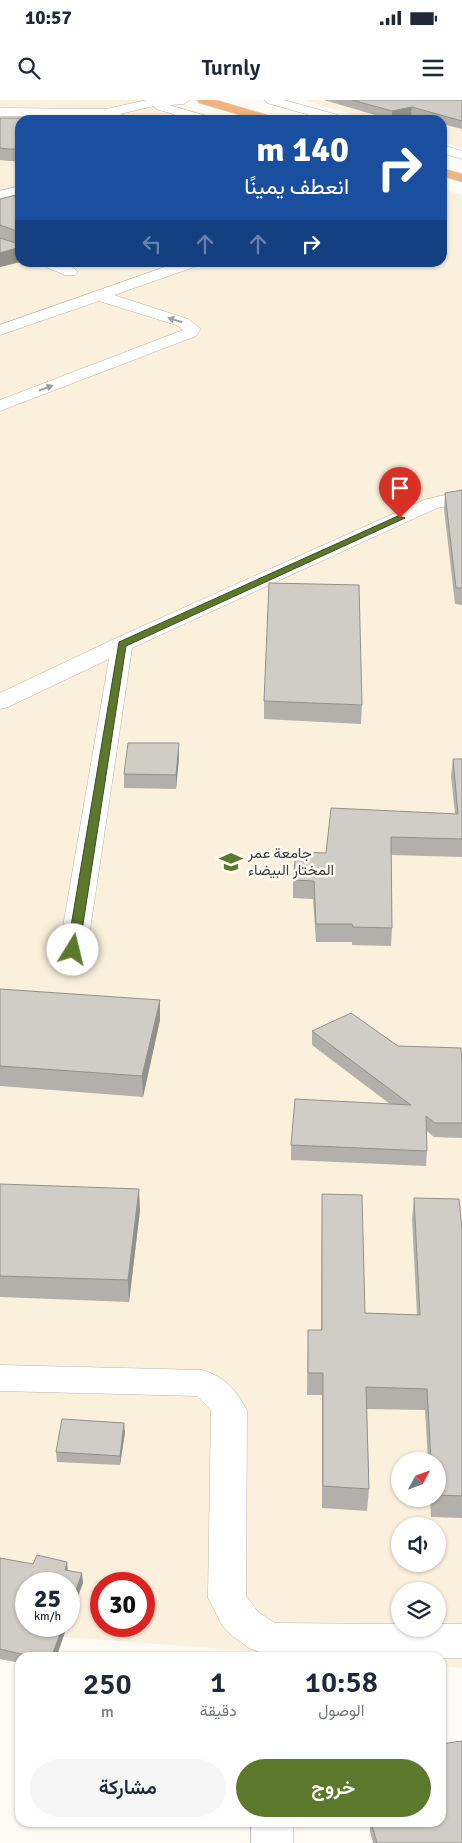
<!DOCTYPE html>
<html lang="ar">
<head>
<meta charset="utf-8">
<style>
	:root { --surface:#fff; --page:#f6f6f7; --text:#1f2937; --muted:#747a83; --accent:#5b782c }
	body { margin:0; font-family:Signika,Vazirmatn,sans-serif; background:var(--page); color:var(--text); direction:rtl; height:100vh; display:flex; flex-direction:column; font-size:19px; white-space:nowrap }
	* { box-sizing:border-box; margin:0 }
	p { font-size:16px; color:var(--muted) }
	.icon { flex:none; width:28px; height:28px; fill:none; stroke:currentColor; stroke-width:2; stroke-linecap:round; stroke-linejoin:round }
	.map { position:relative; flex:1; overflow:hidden; direction:ltr }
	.details { position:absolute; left:15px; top:1552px; width:431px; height:175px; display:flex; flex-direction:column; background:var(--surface); border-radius:15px; box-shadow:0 1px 4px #0004; direction:rtl }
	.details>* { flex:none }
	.guide { position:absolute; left:15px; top:15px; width:432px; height:152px; border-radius:15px; box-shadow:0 1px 4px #0004; direction:rtl; background:#1a4fa0; color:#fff; overflow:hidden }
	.needle { width:32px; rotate:49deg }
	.controls { position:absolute; left:391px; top:1352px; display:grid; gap:10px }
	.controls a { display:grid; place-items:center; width:55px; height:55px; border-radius:50%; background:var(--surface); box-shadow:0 1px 4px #0004; font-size:25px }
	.speed { position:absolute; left:15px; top:1472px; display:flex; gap:10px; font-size:25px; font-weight:700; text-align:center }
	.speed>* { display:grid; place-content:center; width:65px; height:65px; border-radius:50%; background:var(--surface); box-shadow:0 1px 4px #0004; line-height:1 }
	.speed small { font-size:12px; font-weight:400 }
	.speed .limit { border:8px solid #d22; background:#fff; color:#111 }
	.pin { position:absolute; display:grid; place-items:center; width:42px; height:42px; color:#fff; margin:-51px -21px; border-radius:50% 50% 50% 0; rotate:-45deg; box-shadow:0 0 5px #0007 }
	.pin .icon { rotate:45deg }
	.me { position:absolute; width:55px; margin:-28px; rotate:9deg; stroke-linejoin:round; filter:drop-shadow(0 0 4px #0008) }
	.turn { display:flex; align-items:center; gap:18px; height:105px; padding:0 15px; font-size:22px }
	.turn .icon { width:65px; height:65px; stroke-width:2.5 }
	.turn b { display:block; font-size:35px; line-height:42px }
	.lanes { display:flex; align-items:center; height:48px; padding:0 15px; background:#0003; justify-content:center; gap:25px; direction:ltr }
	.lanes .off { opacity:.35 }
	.eta { display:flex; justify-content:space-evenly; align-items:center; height:85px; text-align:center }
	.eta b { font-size:30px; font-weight:600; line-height:35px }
	.primary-button { display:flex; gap:10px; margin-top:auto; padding:10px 15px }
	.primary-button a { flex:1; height:58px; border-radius:30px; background:var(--accent); color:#fff; font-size:20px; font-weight:600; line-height:58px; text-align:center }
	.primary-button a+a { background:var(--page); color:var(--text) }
	.status { display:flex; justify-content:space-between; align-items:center; height:35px; padding:0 25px; background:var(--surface); direction:ltr }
	.status svg { height:14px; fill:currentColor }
	header { display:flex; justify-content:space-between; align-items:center; height:65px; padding:0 15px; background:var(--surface); font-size:22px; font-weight:600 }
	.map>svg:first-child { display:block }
	.education { fill:#fbf0db; fill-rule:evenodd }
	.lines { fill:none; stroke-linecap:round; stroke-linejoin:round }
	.minor-casing { stroke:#b9b6b0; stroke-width:1 }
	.highway-casing { stroke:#d8d8d8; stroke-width:1 }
	.minor { fill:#fff; fill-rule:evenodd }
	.highway { fill:#f1b37f; fill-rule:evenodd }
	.wall { fill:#b3b0ab }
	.shaded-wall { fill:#92908b }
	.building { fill:#d0cdc7; stroke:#92908b }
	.oneway { fill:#9e9e9c }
	.route { fill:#5b782c; stroke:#3b4e1d }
	.labels { text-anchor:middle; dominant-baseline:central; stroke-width:5; stroke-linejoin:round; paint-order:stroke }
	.poi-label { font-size:15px; fill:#3e3d3a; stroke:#fefbf5; text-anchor:start }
</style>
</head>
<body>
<div class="status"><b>10:57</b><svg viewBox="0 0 49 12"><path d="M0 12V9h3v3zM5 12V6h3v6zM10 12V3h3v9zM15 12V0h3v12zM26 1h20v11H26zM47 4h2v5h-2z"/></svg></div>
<header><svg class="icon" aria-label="menu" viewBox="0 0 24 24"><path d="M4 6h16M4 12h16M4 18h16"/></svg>Turnly<svg class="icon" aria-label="search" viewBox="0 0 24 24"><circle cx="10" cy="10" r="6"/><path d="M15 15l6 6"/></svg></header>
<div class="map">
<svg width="462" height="1743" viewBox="0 0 462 1743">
	<rect width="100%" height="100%" fill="#fefbf5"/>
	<path class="education" d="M0 0H160L224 20H20V162H442L443 89 462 95V1568L441 1566V1558L329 1557 0 1532ZM400 1361H438V1399H400ZM400 1426H438V1464H400ZM26 1484H69V1526H26ZM101 1484H144V1526H101ZM400 1491H438V1529H400Z
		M304 0H462V48L443 42 442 20H370Z"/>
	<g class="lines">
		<defs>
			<path id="minor" d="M147 0H190L184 4 169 5 210 17 212 20H193L156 9 154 6 120 14 131 17 133 20H115L105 17 0 16V8L106 9Z
				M265 0H284L345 17 347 20H327L267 3Z
				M442 45 462 51V59L442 53Z
				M20 86V94L0 99V91Z
				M39 162C51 162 69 161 78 172L75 175H65L41 165Z
				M179 162H202L200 165 114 195 188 219 201 229 196 236 0 311V300L183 230 176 225 99 201 0 235V225Z
				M462 391V403L437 408 132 548 87 850 83 856 73 858 63 856 59 850 109 559 8 607 0 609V593L114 539 424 400Z
				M0 1265 202 1270C225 1277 235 1289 247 1310L246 1496 258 1512 275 1523 400 1524V1529H438V1524H462V1558L271 1557 249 1548 231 1535 222 1525 208 1498 211 1310 197 1296 0 1291Z
				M251 1722H293V1743H251Z"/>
			<path id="highway" d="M197 0H216L274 17 276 20H257L199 3Z
				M442 68 462 74V82L442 76Z"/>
		</defs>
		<use href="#minor" class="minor-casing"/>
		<use href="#highway" class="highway-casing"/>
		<use href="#minor" class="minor"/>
		<use href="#highway" class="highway"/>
	</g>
	<path class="wall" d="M324 0H462V29L442 24V20H429L411 15 392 20Z
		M0 18H60V20H20V61H9L0 60Z
		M20 94V162L0 167V99Z
		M462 390V505L455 504 444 409 445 393Z
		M264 601 362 605 361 624 264 619Z
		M179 658 176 689 124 688V674Z
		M453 659H462V757L391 755 392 828 391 846 352 845V842H316L313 799 293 798V780L326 753 455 714 451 676Z
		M0 889 160 920 143 997 0 986Z
		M312 931 398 946 462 963V1038L434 1037 427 1031V1051L426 1066 291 1060V1045L390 1004 312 945Z
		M0 1084 140 1110 129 1202 0 1197Z
		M322 1094 365 1213 417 1215 412 1119 414 1098 462 1129V1418L431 1417 430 1399H438V1361H428L425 1310 367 1309 369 1389 367 1411 322 1408V1295H307L308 1230H321Z
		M125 1332 120 1365 57 1362 56 1352Z
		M0 1458 68 1471 83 1483 26 1526H67L56 1558H20V1563L0 1559Z
		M124 1722H152L124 1726Z
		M370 1722 462 1743H373L370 1731Z"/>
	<path class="shaded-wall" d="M412 7 411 15 392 20V11Z
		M20 147V162L0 167V153Z
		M179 643V658L176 689V675Z
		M160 900V920L143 997 142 976Z
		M139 1089 140 1110 129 1202 128 1180Z
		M124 1323 125 1332 120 1365V1356Z
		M67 1462 68 1471 65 1470Z
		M82 1473 83 1483 69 1521V1510Z
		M63 1526H67L56 1558H51Z"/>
	<path class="building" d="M352 0H462V21L412 7 392 11Z
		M0 18H60L59 20H20V49H8L0 48Z
		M20 94V132L0 125V99Z
		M0 138 19 144 20 143V147L0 153Z
		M462 390V488H456L445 393Z
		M269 483 359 485 362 605 264 601Z
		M128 643H179L176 675 124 674Z
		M453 659H462V739L391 737 392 828 353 827 352 824H316L314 781 293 780 296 752 326 753 331 708 458 714Z
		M0 889 160 900 142 976 0 966Z
		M351 913 398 946 461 948 462 963V1023H435L426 1016 427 1051 291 1045 295 999 411 1005 312 931Z
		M0 1084 139 1089 128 1180 0 1176Z
		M322 1094 362 1095 365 1213 420 1215 414 1098 459 1099 462 1129V1396L438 1395V1361H431L427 1289 366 1287 369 1389 323 1386V1273H308V1230H322Z
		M62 1319 124 1323 120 1356 56 1352Z
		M37 1455 67 1462 65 1470 82 1473 69 1510V1484H26V1526H63L51 1558H38L0 1549V1458L33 1464Z
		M462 1641V1743H377L371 1722H441V1644Z"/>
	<defs><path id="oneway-solid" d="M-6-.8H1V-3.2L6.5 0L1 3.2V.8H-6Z" transform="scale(1.25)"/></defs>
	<g class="oneway">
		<use href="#oneway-solid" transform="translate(175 220) rotate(-163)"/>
		<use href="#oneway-solid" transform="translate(46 288) rotate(-21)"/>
	</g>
	<path class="route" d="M398 416 405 418 126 546 79 850 77 852H69L67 850 119 542Z"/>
	<defs>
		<symbol id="university-bare" viewBox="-9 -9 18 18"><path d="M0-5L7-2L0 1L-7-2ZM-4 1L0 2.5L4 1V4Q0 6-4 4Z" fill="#5b782c" stroke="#fefbf5" stroke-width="2.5" paint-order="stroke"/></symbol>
	</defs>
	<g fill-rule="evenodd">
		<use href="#university-bare" x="215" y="746" width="32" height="32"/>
	</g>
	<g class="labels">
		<g class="poi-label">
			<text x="248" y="753">جامعة عمر<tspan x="248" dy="17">المختار البيضاء</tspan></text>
		</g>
	</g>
</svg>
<div class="controls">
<a><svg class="needle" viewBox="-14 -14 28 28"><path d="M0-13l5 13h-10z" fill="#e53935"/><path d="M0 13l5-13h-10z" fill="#747a83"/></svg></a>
<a><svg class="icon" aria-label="sound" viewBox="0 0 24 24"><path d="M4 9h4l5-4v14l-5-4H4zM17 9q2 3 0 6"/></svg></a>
<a><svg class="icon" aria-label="layers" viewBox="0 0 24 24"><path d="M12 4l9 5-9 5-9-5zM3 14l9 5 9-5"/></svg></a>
</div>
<div class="speed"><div>25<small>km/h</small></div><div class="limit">30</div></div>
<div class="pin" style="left:400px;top:418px;background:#d93025"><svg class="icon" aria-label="arrive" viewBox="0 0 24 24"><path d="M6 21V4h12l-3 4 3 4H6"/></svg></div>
<svg class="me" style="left:73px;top:850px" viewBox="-20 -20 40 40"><circle r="19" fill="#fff"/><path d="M0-13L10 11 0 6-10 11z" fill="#5b782c"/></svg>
<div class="guide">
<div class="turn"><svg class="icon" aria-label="right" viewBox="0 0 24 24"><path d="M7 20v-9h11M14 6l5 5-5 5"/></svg><div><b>140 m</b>انعطف يمينًا</div></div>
<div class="lanes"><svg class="icon off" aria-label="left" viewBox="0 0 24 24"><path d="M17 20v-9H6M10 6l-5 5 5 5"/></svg><svg class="icon off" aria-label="ahead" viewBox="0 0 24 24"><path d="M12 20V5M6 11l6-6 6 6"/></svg><svg class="icon off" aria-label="ahead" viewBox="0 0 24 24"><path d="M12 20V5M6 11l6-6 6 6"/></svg><svg class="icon" aria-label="right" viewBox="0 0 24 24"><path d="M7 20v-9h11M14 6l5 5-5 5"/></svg></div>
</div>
<section class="details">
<div class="eta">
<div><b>10:58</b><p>الوصول</p></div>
<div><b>1</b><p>دقيقة</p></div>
<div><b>250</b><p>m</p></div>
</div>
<div class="primary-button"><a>خروج</a><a>مشاركة</a></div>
</section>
</div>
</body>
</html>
